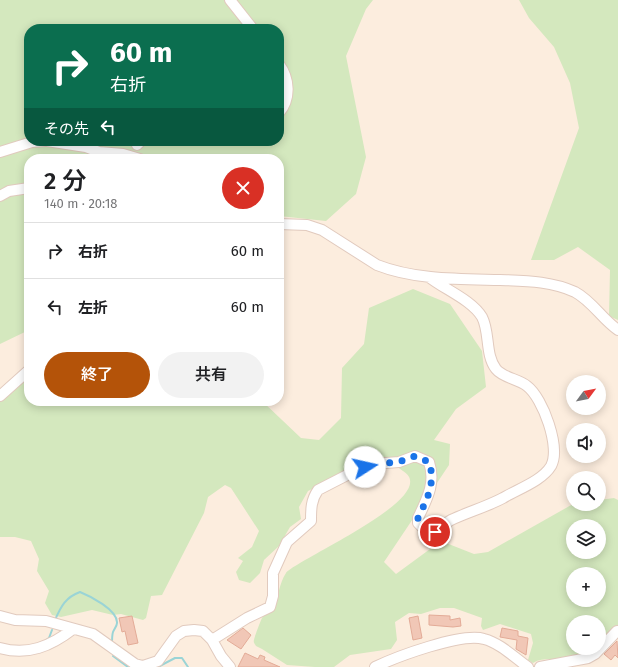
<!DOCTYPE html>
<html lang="ja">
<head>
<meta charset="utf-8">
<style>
	:root { --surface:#fff; --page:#f2f2f2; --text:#202124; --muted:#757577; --line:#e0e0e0; --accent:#b45309 }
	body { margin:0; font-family:"Fira Sans","Noto Sans JP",sans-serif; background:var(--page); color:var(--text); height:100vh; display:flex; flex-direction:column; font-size:15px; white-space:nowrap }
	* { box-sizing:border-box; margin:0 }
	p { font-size:13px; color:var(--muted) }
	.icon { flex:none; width:22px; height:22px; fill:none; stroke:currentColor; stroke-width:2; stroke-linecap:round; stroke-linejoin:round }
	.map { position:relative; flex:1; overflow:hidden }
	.panel { position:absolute; left:24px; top:154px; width:260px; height:252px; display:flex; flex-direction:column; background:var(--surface); border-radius:16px; box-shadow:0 2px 10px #0003 }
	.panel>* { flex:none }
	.hud { position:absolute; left:24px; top:24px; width:260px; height:122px; border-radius:16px; box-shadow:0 2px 10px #0003; background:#0b6e4f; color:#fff; overflow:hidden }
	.needle { width:26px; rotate:58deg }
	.tools { position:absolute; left:566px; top:375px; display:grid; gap:8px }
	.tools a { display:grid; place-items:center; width:40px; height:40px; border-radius:50%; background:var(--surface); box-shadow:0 2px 10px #0003; font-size:20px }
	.pin { position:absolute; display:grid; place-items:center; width:34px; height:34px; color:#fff; margin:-17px; border:2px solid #fff; border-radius:50%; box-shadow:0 1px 4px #0007 }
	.me { position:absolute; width:44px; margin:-22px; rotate:80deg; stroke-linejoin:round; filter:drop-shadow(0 0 3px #0008) }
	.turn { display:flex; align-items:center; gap:14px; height:84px; padding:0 20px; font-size:18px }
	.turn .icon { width:52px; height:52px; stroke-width:2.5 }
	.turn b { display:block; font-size:28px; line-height:34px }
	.then { display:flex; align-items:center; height:38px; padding:0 20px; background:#0003; gap:8px; font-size:15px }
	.round { display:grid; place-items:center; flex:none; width:42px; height:42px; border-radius:21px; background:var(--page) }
	.overview { display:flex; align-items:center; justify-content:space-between; height:68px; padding:0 20px }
	h1 { font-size:24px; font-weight:600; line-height:30px }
	.button { display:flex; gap:8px; margin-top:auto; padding:8px 20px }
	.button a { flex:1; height:46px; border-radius:24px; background:var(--accent); color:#fff; font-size:16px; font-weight:600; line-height:46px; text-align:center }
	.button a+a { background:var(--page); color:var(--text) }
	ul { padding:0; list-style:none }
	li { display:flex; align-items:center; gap:12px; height:56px; padding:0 20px; border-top:1px solid var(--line) }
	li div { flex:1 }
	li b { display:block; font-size:15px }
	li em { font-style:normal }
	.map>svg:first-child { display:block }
	.green { fill:#d4e8be; fill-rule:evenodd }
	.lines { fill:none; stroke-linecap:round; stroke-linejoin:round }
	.stream { stroke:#9ad4d6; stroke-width:2 }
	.building { fill:#f1c7b6; stroke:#e3ab97 }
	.minor-casing { stroke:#e1cabe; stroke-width:12 }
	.minor { stroke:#fff; stroke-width:10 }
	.route { stroke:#1a73e8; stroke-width:7; stroke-dasharray:0 12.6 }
</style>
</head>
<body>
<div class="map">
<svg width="618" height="667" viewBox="0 0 618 667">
	<rect width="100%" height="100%" fill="#fcedde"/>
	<path class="green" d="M0 0H373L366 9 346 56 366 157 356 194 326 221 279 216V159H29V330L0 344ZM29 29H279V141H29Z
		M519 0H618V320L609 316 610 270 578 247 554 260H531L579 128 570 83 554 47 529 18Z
		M413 289 450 304 482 351 486 387 456 409 434 440 450 444 449 465 384 562 396 574 441 541 474 554 488 552 573 504H599V500L614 498 618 500V637L604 639 599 646V622H573V648H597C588 654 576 659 564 659 553 660 543 657 533 663L528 660 533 643 531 634 500 624 483 630 481 626 482 618 454 608H440L421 614 409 613 395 622 397 640 391 649 350 655 334 667H315L287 665 262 649 256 646C255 644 253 642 254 640 254 638 261 620 262 618 265 614 271 611 273 607 279 597 279 583 286 573 297 559 444 496 403 471 393 464 389 458 377 457L308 491 299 507 301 519 290 527 279 546 264 560 260 573 250 583 239 580 236 572 243 561 238 558 252 547 259 531 231 488 225 485 208 497 204 513 162 595 151 596 146 618 143 620 121 614 113 615 92 610 61 617 52 615 45 603 49 591 37 571 39 559 31 541 15 537H0V401L29 367V401H262L301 438 319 440 341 418 342 368 364 344 369 308ZM573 526H599V552H573ZM573 574H599V600H573Z"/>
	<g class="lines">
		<path class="stream" d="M55 620C61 606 66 597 80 592 90 596 118 610 117 623 117 626 114 629 113 632 112 635 112 640 112 644
			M45 641 49 638 52 630
			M113 656 128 667
			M158 667 175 658H182L188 667"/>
	</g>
	<path class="building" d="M429 615 450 616V620L460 618 461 626 453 627 429 625Z
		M132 616 138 643 128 645 125 631 122 632 119 618Z
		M418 616 422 638 413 640 409 618Z
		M243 628 251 635 241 649 227 640Z
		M502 628 518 631V636L528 638 526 655 516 649 517 640 500 637Z
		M617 641 618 658 615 655 611 660 604 654Z
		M245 653 258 659 260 655 265 657 264 660 280 667H238Z"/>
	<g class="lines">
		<defs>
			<path id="minor" d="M230 0 253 29
				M279 64C290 79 291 99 279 113
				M47 141 86 147 99 152 123 154 140 159
				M137 145 141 141
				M0 152 32 142 45 141
				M0 196 9 191 29 188
				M279 224 307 225 322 230 377 265C415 280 460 279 500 280 526 281 551 281 575 292 592 301 602 319 618 330
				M0 396 29 370
				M0 616 15 620 46 621 93 634 135 664 143 666 158 661 176 636 184 631 194 630 203 631 212 640 221 656 230 667
				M212 640 247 618 270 607 273 596V573L287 542 311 521C311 509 311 500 318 490L355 471 374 464 399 462 415 456 429 462C436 483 427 499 418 518V523L427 532C438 532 442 525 451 520 468 512 486 507 503 498 518 489 542 481 551 466 561 448 543 398 527 386 519 379 503 378 496 369 485 355 490 332 482 317 472 300 444 289 429 277
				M0 648C28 656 51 646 73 629
				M375 667C396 657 462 632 484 639 500 643 515 658 528 667
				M540 667 588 658 595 654 617 631"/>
		</defs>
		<use href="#minor" class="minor-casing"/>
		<use href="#minor" class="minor"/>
	</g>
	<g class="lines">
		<path class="route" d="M365 467 374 464 399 462 415 456 429 462C436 483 427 499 418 518V523L427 532H435"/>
	</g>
</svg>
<div class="tools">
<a><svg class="needle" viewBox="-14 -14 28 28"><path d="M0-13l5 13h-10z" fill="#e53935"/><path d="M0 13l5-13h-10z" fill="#757577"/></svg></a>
<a><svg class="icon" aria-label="sound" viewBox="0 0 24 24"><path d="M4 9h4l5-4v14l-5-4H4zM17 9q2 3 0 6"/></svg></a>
<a><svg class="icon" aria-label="search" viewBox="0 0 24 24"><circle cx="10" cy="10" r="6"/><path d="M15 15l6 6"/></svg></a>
<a><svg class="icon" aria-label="layers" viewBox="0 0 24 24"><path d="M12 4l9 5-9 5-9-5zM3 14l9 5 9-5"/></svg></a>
<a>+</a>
<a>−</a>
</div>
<div class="pin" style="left:435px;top:532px;background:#d93025"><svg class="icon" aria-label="arrive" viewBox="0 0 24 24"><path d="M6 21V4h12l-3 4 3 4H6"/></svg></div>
<svg class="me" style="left:365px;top:467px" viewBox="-20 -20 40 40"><circle r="19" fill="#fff"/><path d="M0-13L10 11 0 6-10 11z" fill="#1a73e8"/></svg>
<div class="hud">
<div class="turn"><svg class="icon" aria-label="right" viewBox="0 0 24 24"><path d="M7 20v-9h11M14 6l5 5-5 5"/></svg><div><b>60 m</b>右折</div></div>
<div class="then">その先<svg class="icon" aria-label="left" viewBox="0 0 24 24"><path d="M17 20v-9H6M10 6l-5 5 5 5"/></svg></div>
</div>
<section class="panel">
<div class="overview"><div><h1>2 分</h1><p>140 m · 20:18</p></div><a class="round" style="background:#d93025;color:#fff"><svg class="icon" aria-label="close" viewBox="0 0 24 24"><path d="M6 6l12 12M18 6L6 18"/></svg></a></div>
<ul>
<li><svg class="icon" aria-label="right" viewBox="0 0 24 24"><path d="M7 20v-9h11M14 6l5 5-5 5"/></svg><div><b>右折</b></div><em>60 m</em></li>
<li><svg class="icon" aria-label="left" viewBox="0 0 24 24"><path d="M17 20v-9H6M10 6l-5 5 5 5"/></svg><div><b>左折</b></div><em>60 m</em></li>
</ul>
<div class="button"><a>終了</a><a>共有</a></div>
</section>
</div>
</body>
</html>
